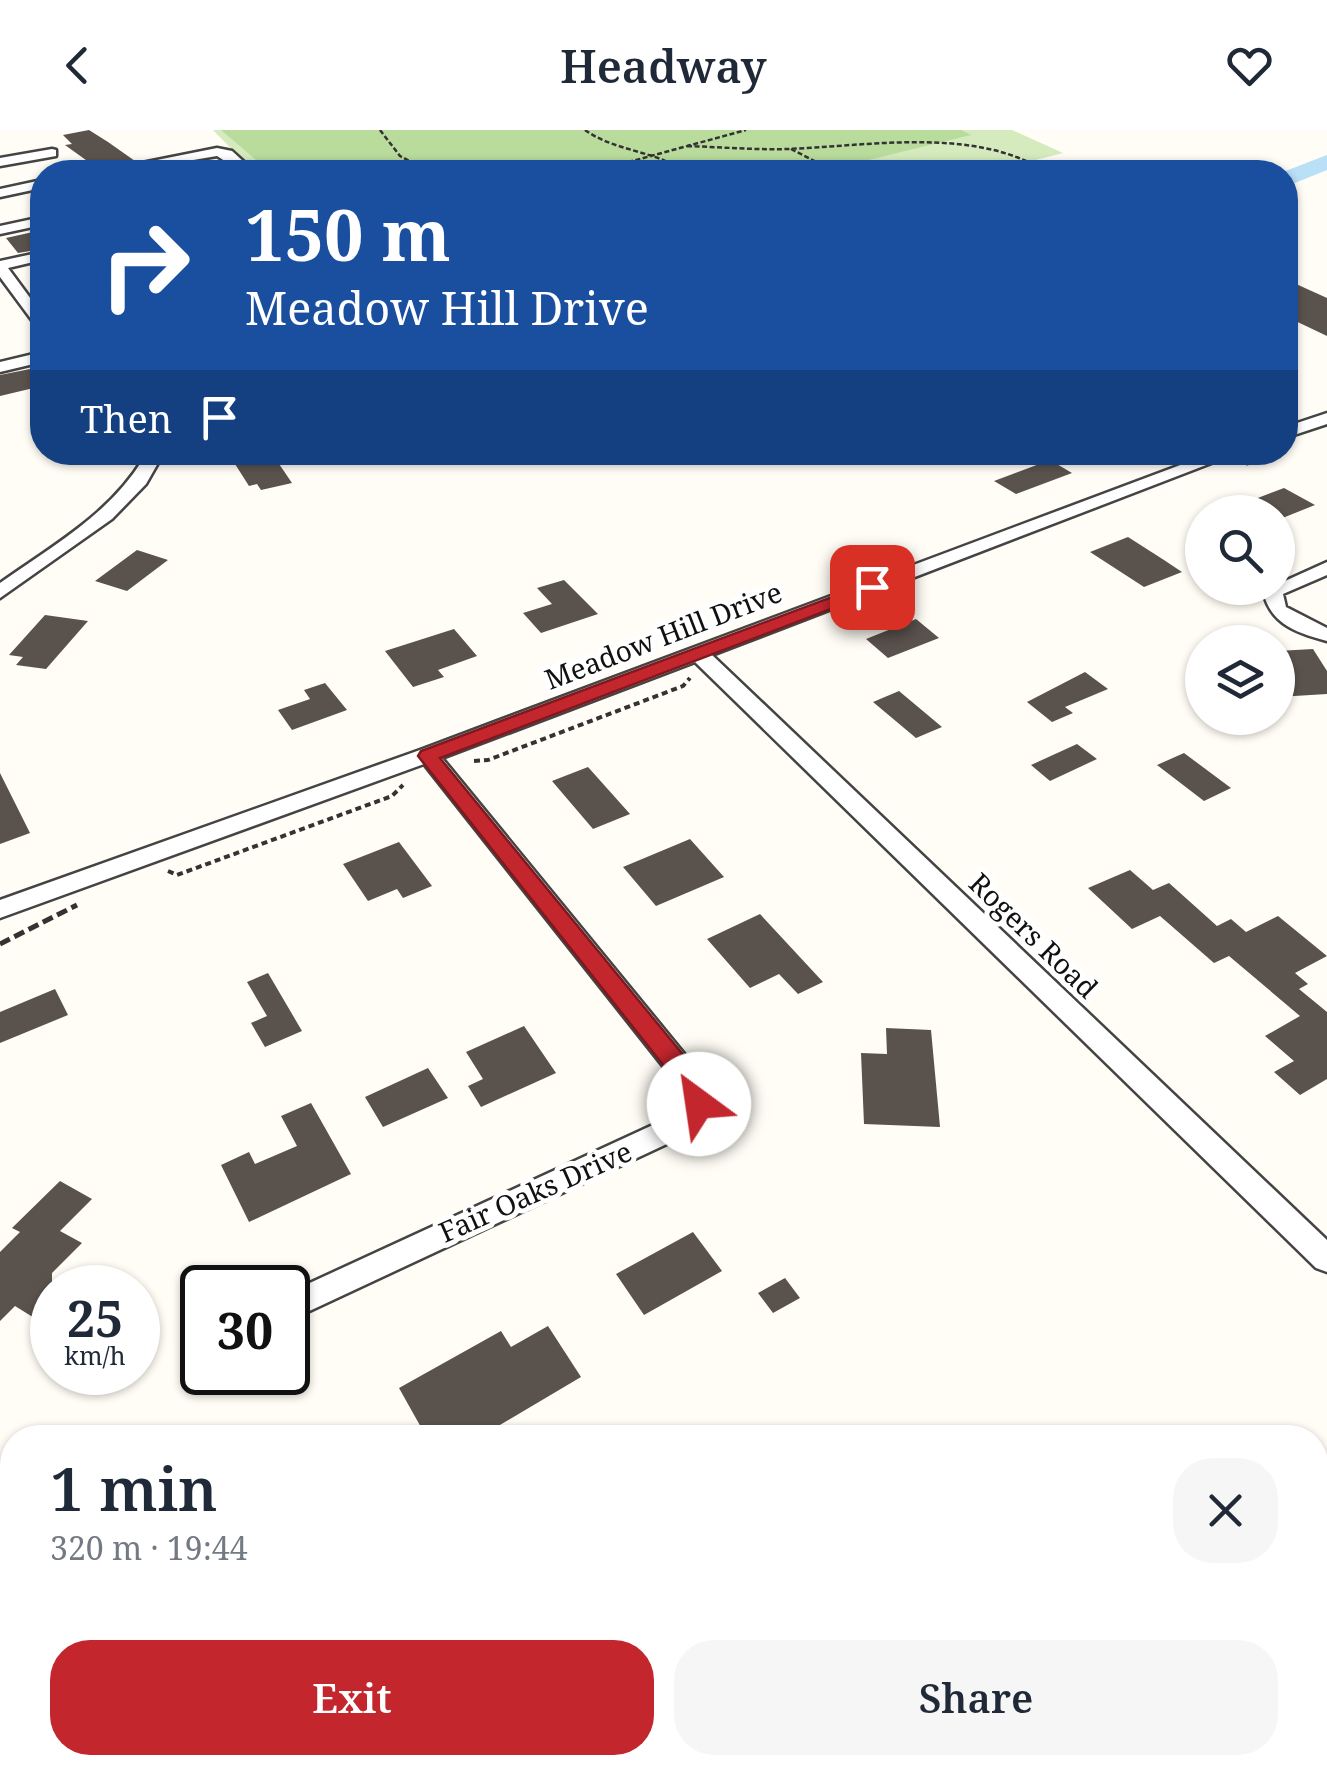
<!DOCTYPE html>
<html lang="en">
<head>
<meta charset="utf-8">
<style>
	:root { --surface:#fff; --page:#f6f6f7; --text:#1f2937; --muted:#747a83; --accent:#c4262e }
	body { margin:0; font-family:"Noto Serif",serif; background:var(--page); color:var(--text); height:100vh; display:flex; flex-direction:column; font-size:38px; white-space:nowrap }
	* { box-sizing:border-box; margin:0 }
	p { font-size:32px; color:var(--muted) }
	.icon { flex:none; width:55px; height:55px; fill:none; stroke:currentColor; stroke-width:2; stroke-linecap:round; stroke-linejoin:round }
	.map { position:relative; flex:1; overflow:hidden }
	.drawer { position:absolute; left:0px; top:1295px; width:1328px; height:350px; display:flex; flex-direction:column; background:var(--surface); border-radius:40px 40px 0 0; box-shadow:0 2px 8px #0004 }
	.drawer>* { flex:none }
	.banner { position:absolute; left:30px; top:30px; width:1268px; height:305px; border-radius:40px; box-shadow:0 2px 8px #0004; background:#1a4fa0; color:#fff; overflow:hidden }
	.fabs { position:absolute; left:1185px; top:365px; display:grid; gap:20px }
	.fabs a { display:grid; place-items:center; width:110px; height:110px; border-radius:50%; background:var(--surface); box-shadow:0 2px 8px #0004; font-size:50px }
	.speed { position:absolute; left:30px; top:1135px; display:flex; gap:20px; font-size:50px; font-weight:700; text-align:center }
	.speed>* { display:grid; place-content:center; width:130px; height:130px; border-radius:50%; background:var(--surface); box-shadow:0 2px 8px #0004; line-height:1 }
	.speed small { font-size:25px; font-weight:400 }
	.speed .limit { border:5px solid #111; border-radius:15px; background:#fff; color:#111 }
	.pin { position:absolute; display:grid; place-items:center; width:85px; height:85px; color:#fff; margin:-42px; border-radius:20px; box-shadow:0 5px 15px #0006 }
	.me { position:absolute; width:110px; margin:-55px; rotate:329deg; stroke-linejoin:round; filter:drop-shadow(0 0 8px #0008) }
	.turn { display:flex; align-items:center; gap:35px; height:210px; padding:0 50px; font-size:45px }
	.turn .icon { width:130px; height:130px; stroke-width:2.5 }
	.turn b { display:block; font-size:70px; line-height:85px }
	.then { display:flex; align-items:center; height:95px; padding:0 50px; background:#0003; gap:20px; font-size:38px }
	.round { display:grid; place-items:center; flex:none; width:105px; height:105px; border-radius:40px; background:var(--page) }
	.headline { display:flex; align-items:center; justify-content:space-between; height:170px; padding:0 50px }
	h1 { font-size:60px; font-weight:600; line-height:75px }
	.cta { display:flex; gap:20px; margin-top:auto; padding:20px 50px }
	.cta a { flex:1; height:115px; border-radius:40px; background:var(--accent); color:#fff; font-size:40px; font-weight:600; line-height:115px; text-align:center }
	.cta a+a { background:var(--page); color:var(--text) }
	header { display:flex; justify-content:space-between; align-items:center; height:130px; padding:0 50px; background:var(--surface); font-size:45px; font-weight:600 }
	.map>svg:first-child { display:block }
	.green { fill:#d5ebbd }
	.forest { fill:#b9dc9c }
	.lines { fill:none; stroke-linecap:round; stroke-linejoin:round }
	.river { fill:#b9e0f7; fill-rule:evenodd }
	.building { fill:#5a524d }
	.minor-casing { stroke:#444; stroke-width:5 }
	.path-far2 { stroke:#333; stroke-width:2.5; stroke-dasharray:5 2.5; stroke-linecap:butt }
	.path-far1 { stroke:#333; stroke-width:4; stroke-dasharray:6 4; stroke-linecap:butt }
	.path { stroke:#333; stroke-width:5; stroke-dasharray:11 5; stroke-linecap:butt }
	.minor { fill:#fff; fill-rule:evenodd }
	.route { fill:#c4262e; stroke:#7f191e; stroke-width:2.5 }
	.labels { text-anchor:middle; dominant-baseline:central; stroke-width:10; stroke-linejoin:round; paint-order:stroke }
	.street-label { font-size:28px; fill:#111; stroke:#fff }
</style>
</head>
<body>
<header><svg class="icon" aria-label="back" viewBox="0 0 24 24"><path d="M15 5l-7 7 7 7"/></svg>Headway<svg class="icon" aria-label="heart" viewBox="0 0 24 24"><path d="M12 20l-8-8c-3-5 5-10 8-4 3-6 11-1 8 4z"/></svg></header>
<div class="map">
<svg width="1327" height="1645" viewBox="0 0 1327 1645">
	<rect width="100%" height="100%" fill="#fffdf5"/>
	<path class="green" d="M213 0H1012L1063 23 988 42H254Z
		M909 1633H1094L1093 1645H915Z"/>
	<path class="forest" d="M221 0H961L971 5 819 42H270Z"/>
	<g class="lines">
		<path class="river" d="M1327 25V40L1285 57 1283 42Z"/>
	</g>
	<path class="building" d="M89 0 108 12 135 31 97 38 65 15 72 14 63 5Z
		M42 100V119L18 123 6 108Z
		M1285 149 1327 168V206L1285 186Z
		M30 239 42 256 0 266V245Z
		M273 325 292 353 261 360 257 354 249 356 235 334Z
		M1050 330 1072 343 1016 364 994 351Z
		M1284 358 1315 375 1280 389 1278 382H1270L1250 371Z
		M1128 407 1164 430 1182 442 1144 457 1090 422Z
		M137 420 168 430 127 461 95 451Z
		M564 450 598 484 541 503 523 483 552 474 537 458Z
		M45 485 88 491 46 539 16 535 23 527 9 525Z
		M916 489 939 508 888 528 866 509Z
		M454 499 477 526 438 540 444 547 413 557 385 521Z
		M1313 519 1327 541V564L1278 567V521Z
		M1085 542 1108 559 1065 577 1073 583 1052 592 1027 572Z
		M325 553 347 580 292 600 278 580 310 569 304 560Z
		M899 561 942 597 916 608 873 572Z
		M1077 614 1097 629 1050 651 1031 635Z
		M1184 623 1231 658 1204 671 1157 635Z
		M588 637 630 684 593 699 552 651Z
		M0 643 30 703 0 714Z
		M690 709 724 747 656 776 623 737Z
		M399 712 432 756 403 768 397 759 368 771 343 734Z
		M1130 740 1153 760 1169 753 1217 796 1231 789 1246 802 1278 786 1327 826 1295 843 1308 854 1299 859 1327 882V949L1300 965 1274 942 1294 931 1265 906 1300 886 1229 826 1214 833 1160 786 1132 799 1088 758Z
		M760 784 823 852 798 864 779 844 750 858 707 809Z
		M268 843 302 901 265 917 251 893 267 886 247 852Z
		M55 859 68 885 0 913V882Z
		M524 896 556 943 481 977 468 956 483 949 466 922Z
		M886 898 931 900 940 997 864 994 861 923 887 924Z
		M428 938 448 968 383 997 365 967Z
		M311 973 351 1044 249 1092 221 1035 249 1022 255 1034 297 1016 281 986Z
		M60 1051 92 1069 60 1101 82 1113 52 1143V1199L15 1176 0 1191V1122L20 1102 12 1098Z
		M693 1102 722 1141 644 1185 616 1144Z
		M785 1148 800 1168 773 1183 758 1163Z
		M548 1196 581 1247 478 1308H427L399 1258 501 1201 511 1217Z"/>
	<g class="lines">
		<defs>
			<path id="minor" d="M217 18 232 21 255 42H242L217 26 122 42H97Z
				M52 19 56 20V26L0 36V28Z
				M42 50V58L0 67V59Z
				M42 87V95L0 104V96Z
				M42 122V130L8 138 42 184V199L37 197 0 147V131Z
				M42 222V232L0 242V232Z
				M1327 283V294L1285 308V297Z
				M1215 322H1240L712 525 1327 1110V1142L1316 1138 695 532 442 628 704 948 713 973 701 998 288 1191V1163L681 982 685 973 682 960 424 634 0 788V770L420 620Z
				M149 328 158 333 146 354 112 389 0 468V453C52 416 109 385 143 329Z
				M1327 432V445L1283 464 1286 477 1327 498V511C1297 503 1270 494 1263 461Z
				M201 1201H202V1229L190 1225 185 1215 190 1205Z
				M1327 1531V1571L1315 1576V1536Z
				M1188 1632H1237L1231 1645H1183Z"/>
		</defs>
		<use href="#minor" class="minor-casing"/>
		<path class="path-far2" d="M380 0 400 26 430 42
			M585 0C616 22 655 20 685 42
			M687 16C721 17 754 20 788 19 863 16 957 0 1026 31 998 42 967 30 939 42
			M791 19 836 42
			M592 42 746 0"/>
		<path class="path-far1" d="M1246 334 1277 322
			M474 631 488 630 683 556 690 548
			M168 741 177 745 392 666 403 655"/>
		<path class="path" d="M0 814 77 775"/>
		<use href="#minor" class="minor"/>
	</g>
	<path class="route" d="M872 452 878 453V461L440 628 703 949 712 974 708 981H690L683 960 418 626 421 621Z"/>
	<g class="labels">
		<g class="street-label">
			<text transform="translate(663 505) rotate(-21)">Meadow Hill Drive</text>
			<text transform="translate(1034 805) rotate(44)">Rogers Road</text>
			<text transform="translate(535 1061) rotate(-24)">Fair Oaks Drive</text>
		</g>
	</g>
</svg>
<div class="fabs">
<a><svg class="icon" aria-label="search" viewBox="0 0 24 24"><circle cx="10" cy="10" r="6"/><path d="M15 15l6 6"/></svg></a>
<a><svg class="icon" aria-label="layers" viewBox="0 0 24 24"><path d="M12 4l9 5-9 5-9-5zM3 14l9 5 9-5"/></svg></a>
</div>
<div class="speed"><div>25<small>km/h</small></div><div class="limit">30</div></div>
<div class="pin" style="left:872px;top:457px;background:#d93025"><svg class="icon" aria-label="arrive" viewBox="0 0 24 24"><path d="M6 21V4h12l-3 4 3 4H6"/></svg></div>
<svg class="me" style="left:699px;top:974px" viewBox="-20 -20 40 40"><circle r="19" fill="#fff"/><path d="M0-13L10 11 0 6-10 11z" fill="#c4262e"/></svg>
<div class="banner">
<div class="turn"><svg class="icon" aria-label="right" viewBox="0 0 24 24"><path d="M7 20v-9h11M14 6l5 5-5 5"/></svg><div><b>150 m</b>Meadow Hill Drive</div></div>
<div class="then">Then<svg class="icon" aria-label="arrive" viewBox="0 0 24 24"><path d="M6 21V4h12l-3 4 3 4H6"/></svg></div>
</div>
<section class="drawer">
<div class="headline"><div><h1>1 min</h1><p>320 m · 19:44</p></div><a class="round"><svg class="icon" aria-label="close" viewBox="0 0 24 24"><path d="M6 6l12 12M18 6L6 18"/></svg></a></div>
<div class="cta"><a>Exit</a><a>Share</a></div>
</section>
</div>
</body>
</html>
